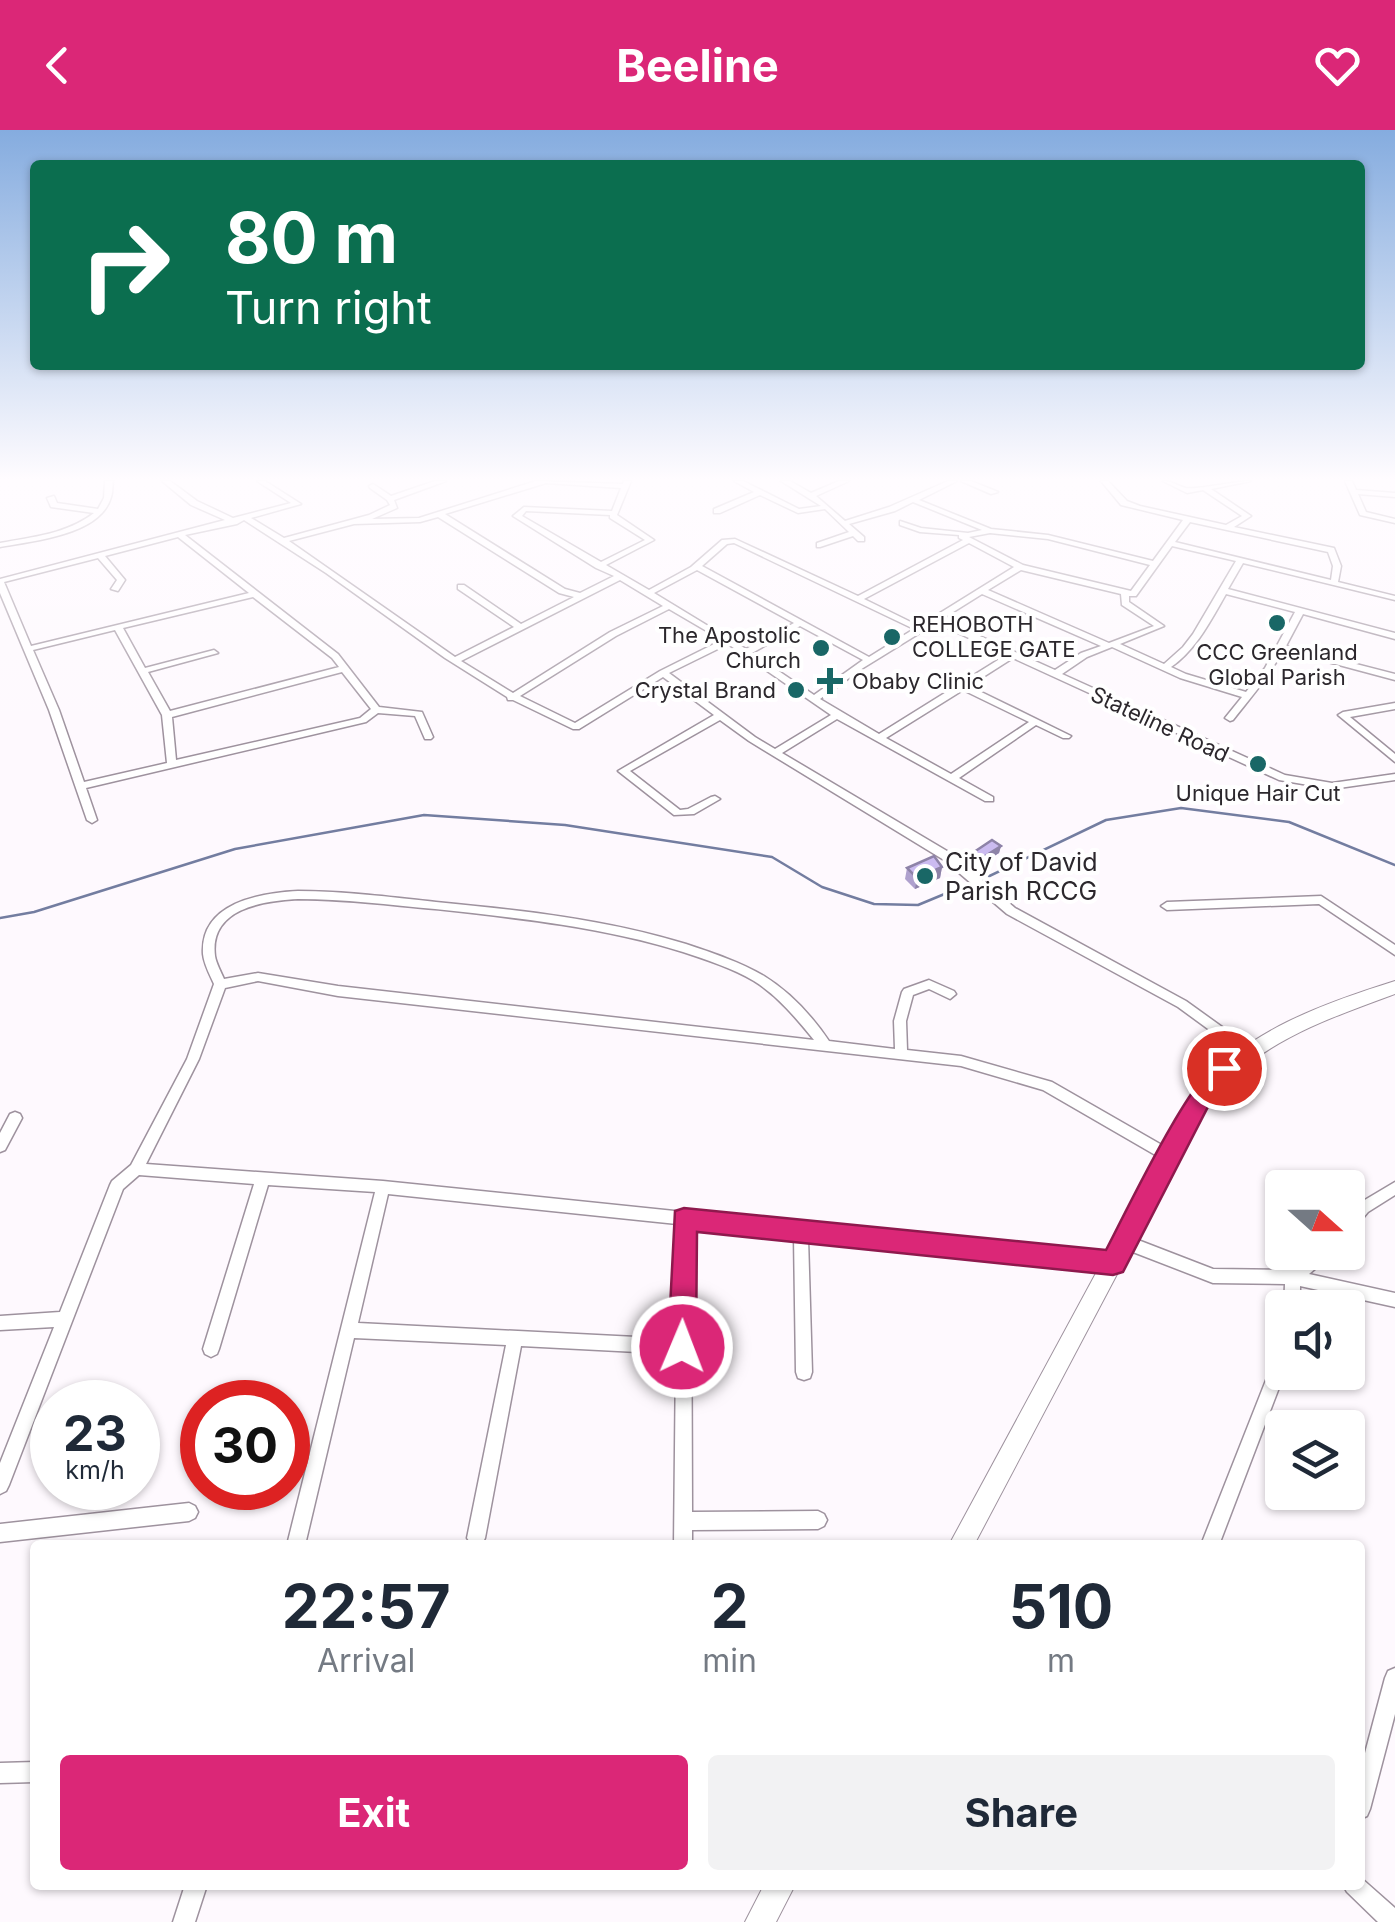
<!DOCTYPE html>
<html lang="en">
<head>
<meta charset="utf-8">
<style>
	:root { --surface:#fff; --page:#f2f2f3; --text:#1f2937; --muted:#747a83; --accent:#db2777 }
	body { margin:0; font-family:Inter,sans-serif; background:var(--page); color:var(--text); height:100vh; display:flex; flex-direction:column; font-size:38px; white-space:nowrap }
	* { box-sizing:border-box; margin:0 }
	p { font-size:32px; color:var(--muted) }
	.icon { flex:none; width:55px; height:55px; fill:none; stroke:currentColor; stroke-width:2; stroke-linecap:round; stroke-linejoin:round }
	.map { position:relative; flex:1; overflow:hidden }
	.side { position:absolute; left:30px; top:1410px; width:1335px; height:350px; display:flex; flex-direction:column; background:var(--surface); border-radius:10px; box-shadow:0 2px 8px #0004 }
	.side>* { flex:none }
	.hud { position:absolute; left:30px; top:30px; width:1335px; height:210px; border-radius:10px; box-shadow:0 2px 8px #0004; background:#0b6e4f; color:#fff; overflow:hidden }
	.needle { width:65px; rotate:111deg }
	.tools { position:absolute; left:1265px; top:1040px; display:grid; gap:20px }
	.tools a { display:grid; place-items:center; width:100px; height:100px; border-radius:10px; background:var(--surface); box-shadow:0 2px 8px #0004; font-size:50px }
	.speed { position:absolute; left:30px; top:1250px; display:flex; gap:20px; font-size:50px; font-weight:700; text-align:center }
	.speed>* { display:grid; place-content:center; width:130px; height:130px; border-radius:50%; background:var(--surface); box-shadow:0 2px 8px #0004; line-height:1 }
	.speed small { font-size:25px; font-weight:400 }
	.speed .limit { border:15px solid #d22; background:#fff; color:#111 }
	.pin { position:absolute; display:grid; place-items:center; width:85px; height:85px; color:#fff; margin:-42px; border:5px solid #fff; border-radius:50%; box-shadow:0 2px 10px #0007 }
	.me { position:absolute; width:110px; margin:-55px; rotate:1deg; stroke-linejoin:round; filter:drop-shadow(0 0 8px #0008) }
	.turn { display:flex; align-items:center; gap:35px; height:210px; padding:0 30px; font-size:45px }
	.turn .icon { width:130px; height:130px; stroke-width:2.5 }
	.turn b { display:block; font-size:70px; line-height:85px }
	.eta { display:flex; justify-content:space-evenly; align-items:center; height:170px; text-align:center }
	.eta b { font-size:60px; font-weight:700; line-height:70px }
	.primary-button { display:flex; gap:20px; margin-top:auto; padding:20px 30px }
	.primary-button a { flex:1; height:115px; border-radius:10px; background:var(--accent); color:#fff; font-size:40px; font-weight:700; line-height:115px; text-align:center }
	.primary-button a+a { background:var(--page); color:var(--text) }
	header { display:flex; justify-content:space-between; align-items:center; height:130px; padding:0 30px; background:var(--accent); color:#fff; font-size:45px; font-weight:700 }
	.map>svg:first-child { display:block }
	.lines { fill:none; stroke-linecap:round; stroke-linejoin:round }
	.stream { stroke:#737da0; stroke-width:2.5 }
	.minor-casing { stroke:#9e929e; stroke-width:3 }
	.major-casing { stroke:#9e929e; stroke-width:2 }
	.minor { fill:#fff; fill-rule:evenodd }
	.major { fill:#fff; fill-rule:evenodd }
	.wall { fill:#afa1ce }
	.shaded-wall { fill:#8e83a8 }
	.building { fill:#cbbbf0; stroke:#8e83a8; stroke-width:2.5 }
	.route { fill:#db2777; stroke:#8e194d; stroke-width:2.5 }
	.poi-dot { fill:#196766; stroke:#fff; stroke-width:4 }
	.labels { text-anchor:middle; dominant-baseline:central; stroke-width:8; stroke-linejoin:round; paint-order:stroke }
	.far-poi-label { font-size:22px; fill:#2c282d; stroke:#fff; text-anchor:start }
	.far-street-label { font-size:22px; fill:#2c282d; stroke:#fff }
	.poi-label { font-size:25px; fill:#2c282d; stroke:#fff; text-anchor:start }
</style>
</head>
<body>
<header><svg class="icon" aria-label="back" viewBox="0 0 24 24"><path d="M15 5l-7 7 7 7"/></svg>Beeline<svg class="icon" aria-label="heart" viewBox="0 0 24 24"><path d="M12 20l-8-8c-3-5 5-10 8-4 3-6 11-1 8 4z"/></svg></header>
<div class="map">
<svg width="1395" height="1792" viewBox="0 0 1395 1792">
	<rect width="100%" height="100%" fill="#fef9fe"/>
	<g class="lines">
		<path class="stream" d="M979 751 1106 690 1181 678 1289 692 1395 735
			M0 788 34 782 235 719 424 685 565 695 772 727 822 757 874 774 918 775 971 753"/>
		<defs>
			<path id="minor" d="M105 351H113C112 357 113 362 111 367 101 405 33 411 0 417V413C32 407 67 404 94 383L51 377 47 368 54 366 57 373 98 379 104 368Z
				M162 351H170L197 371 233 388 291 373 257 351H265L301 374 251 388 284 408 369 385 390 375 387 370 370 358 369 356 373 354 391 366 435 351H446L394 370 397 378 372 389 419 388 536 351 623 354 624 351H631L617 385 654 410 606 435 649 460 691 437 722 410 735 409 858 466 963 410 959 408V405L920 402 900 395V391L921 398 968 403 982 400 913 372 895 381 849 394 864 407V411H858L853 406 820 417H817V413L849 402 825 379 798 383 760 365 720 383H714V379L754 362 734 351H743L799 379 821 376 781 351H790L811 363 839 351H849L816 366 845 391 889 377 948 351H957L919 370 991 399 1048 405 1153 431 1183 390 1121 375 1101 351H1108L1127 371 1140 376 1226 395 1242 386 1203 360 1187 363 1163 351C1173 351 1177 356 1186 358 1197 360 1235 351 1251 351L1211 359 1251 386 1234 397 1334 418 1341 436 1338 452 1395 466V470L1243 433 1228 459 1395 503V509L1303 484 1286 516 1395 544V550L1283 520C1269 547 1251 567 1233 590L1230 591 1225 588 1242 567 1180 548 1112 517 1087 527 1062 544 1285 645 1332 653 1395 644V650L1332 659 1279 650 1013 528 969 556 1071 606 1069 608H1063L1036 595 959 648 993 667V671H985L837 589 782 623 952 724 1015 778 1186 871 1250 917 1251 921 1250 925 1245 926 1178 877 1007 784 944 730 749 611 720 590 630 641 680 680 688 679 711 667 715 666 720 669 694 684 674 685 618 641 714 585 663 547 579 599H573L513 570H508L507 567 445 528 326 443 244 390 237 394 185 405 338 524 379 577 422 582 433 607 431 609H425L415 586 378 583 366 592 86 658 97 690 92 693 87 690 49 580 0 463V449L225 390 191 375ZM546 353 621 358 612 381 524 377 513 386 596 438 614 446 580 463 565 459 445 384ZM526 381 610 385V388L645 410 601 432 522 386ZM438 387 559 463 574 467 521 494 464 455H458V459L514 497 455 527 289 411 354 394 420 392ZM1190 392 1328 422 1333 436 1331 450 1175 412ZM990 403 1048 409 1150 435 1131 461 1023 435 969 407ZM178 407 249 463 31 516 4 452 98 428 117 450 111 459 118 461 125 450 105 426ZM734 413 914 499 869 527 702 436 727 414ZM969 413 1014 437 919 496 864 469ZM1172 416 1236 431 1193 504 1183 517 1164 534 1120 514 1164 496 1129 472V466H1136ZM697 440 794 493 746 519 654 463ZM1021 440 1121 464 1122 475 1154 496 1109 513 988 460ZM620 450 663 476 610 502 513 563 461 531ZM982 464 1101 516 1081 523 1055 540 942 489ZM1226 464 1295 482 1265 538 1246 562 1186 544 1171 537C1196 520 1211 490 1226 464ZM253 467 332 528 339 537 170 581 148 542 218 523 214 520 145 538 123 498ZM669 479 722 510 660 541 575 593 520 566 616 506ZM936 493 1006 525 961 553H957L956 556 879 604 820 569 863 538ZM800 496 863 530 814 565 752 523ZM115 500 162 585 167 633 84 652 59 580 33 520ZM728 514 831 585 775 619 755 607 669 543ZM342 542 371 579 360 588 176 630 172 587ZM963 560 1029 592 951 644 886 608Z
				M961 351H971L998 362 991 364Z
				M1345 351H1352L1356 360 1395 363V367L1358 364 1366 382 1395 389V393L1360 385Z
				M1395 573V579L1350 587 1395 624V632L1338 585 1343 582Z
				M298 761C344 761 390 767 436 772 520 780 605 789 686 814 713 823 740 832 764 846 790 862 812 886 829 911L895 919 894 891 902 862 904 859 929 850 954 861 956 864 950 869 929 859 913 865 906 891 907 920 961 926 1052 952 1174 1022 1176 1026 1174 1030 1169 1032 1164 1030 1043 960 961 936 338 866 258 851 225 858 199 929 146 1034 383 1051 1113 1126 1118 1128 1120 1133 1118 1138 1113 1140 808 1108 812 1242 810 1248 804 1250 798 1248 796 1242 794 1106 691 1095 692 1382 818 1381 824 1384 827 1390 824 1396 818 1399 692 1400V1415H674L676 1224 521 1216 485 1408 482 1414 472 1415 467 1408 506 1215 354 1208 305 1415H287L375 1062 268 1055 219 1219 217 1224 211 1227 205 1224 203 1219 254 1054 139 1045 123 1059 9 1355 6 1361 0 1364V1333L54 1197 0 1200V1186L60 1182 110 1055 112 1051 131 1035 187 929 214 854C210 845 204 834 203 824 200 773 259 763 298 761ZM298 769C344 769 389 775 435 779 518 788 603 797 683 822 707 830 732 838 754 851 778 866 796 888 814 910L338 856 258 843 224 849C221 842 216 833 215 826 209 778 264 771 298 769ZM388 1064 677 1094 676 1209 358 1193Z
				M1321 766 1395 815V825L1319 774 1167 780 1161 776 1167 772Z
				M15 982 20 984 22 988 5 1020 0 1022V1003L10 984Z
				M1395 1052V1065L1368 1082 1353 1100 1348 1101V1085L1358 1074Z
				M1125 1105 1213 1139 1290 1140 1312 1122H1331L1329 1127 1309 1144 1395 1163V1177L1300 1156V1178H1284L1285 1154 1213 1153 1120 1117 1118 1112 1120 1107Z
				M1282 1222V1242H1285L1219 1415H1201L1274 1230 1276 1225Z
				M189 1373 195 1376 198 1382 195 1388 189 1391 0 1412V1394Z
				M1395 1538V1584L1370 1679 1367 1686 1360 1689V1642L1385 1548 1388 1541Z
				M35 1632V1652L0 1653V1633Z
				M1360 1747 1395 1778V1792H1378L1347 1762 1343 1755H1360Z
				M185 1755H207L195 1792H173Z"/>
			<path id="major" d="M1395 851V864C1322 891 1262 911 1209 970L974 1415H949L1195 960C1250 900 1319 875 1395 851Z
				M764 1755H795L776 1792H745Z"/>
		</defs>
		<use href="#minor" class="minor-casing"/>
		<use href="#major" class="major-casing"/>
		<use href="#minor" class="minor"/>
		<use href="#major" class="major"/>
	</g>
	<path class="wall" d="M1001 716 999 723 980 735 972 730 974 722Z
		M942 737 940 748 915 759 905 749 907 738Z"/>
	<path class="shaded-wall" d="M1001 716 999 723 980 735 982 728Z
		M942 737 940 748 915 759 917 748Z"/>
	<path class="building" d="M992 710 1001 716 982 728 974 722Z
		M934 726 942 737 917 748 907 738Z"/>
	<linearGradient id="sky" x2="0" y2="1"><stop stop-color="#85acdf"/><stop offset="0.58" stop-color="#fffcff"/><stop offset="1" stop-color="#fffcff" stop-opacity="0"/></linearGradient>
	<rect width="1395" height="602" fill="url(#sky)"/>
	<path class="route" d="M1224 929 1236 938 1211 971 1123 1142 1113 1145 697 1102 696 1217 692 1227 682 1231 672 1227 668 1217 675 1081 684 1078 1106 1120C1124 1086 1194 938 1224 929Z"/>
	<g class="poi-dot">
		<circle cx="1277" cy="493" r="10"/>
		<circle cx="892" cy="507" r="10"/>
		<circle cx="821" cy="518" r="10"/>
		<path d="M825 536h10v10h10v10h-10v10h-10v-10h-10v-10h10z"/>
		<circle cx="796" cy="560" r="10"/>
		<circle cx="1258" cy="634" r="10"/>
		<circle cx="925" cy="746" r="10"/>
	</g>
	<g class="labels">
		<g class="far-poi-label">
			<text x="912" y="494">REHOBOTH<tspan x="912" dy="25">COLLEGE GATE</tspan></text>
			<text x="801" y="505" text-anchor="end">The Apostolic<tspan x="801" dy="25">Church</tspan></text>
			<text x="1277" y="522" text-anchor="middle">CCC Greenland<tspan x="1277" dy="25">Global Parish</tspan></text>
			<text x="852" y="551">Obaby Clinic</text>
			<text x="776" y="560" text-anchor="end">Crystal Brand</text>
			<text x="1258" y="663" text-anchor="middle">Unique Hair Cut</text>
		</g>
		<g class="far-street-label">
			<text transform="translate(1160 594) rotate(25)">Stateline Road</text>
		</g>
		<g class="poi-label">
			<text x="945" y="732">City of David<tspan x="945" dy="29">Parish RCCG</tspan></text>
		</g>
	</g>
</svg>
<div class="tools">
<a><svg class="needle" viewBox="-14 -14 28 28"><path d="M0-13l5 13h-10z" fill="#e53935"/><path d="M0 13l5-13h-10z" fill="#747a83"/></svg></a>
<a><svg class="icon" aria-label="sound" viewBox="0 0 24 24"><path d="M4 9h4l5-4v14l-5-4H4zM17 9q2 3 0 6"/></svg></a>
<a><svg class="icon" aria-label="layers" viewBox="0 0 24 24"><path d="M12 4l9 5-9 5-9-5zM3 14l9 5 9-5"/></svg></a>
</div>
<div class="speed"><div>23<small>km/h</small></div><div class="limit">30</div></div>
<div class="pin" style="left:1224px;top:938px;background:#d93025"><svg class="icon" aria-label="arrive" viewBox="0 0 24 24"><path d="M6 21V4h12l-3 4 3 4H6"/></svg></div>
<svg class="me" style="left:682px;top:1217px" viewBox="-20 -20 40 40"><circle r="17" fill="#db2777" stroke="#fff" stroke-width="3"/><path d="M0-11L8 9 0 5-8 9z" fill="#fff"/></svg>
<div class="hud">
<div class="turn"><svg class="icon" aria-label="right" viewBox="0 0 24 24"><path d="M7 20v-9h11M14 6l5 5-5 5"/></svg><div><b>80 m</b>Turn right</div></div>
</div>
<section class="side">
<div class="eta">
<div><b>22:57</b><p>Arrival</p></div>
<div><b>2</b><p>min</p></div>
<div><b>510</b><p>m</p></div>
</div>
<div class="primary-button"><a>Exit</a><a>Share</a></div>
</section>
</div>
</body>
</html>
